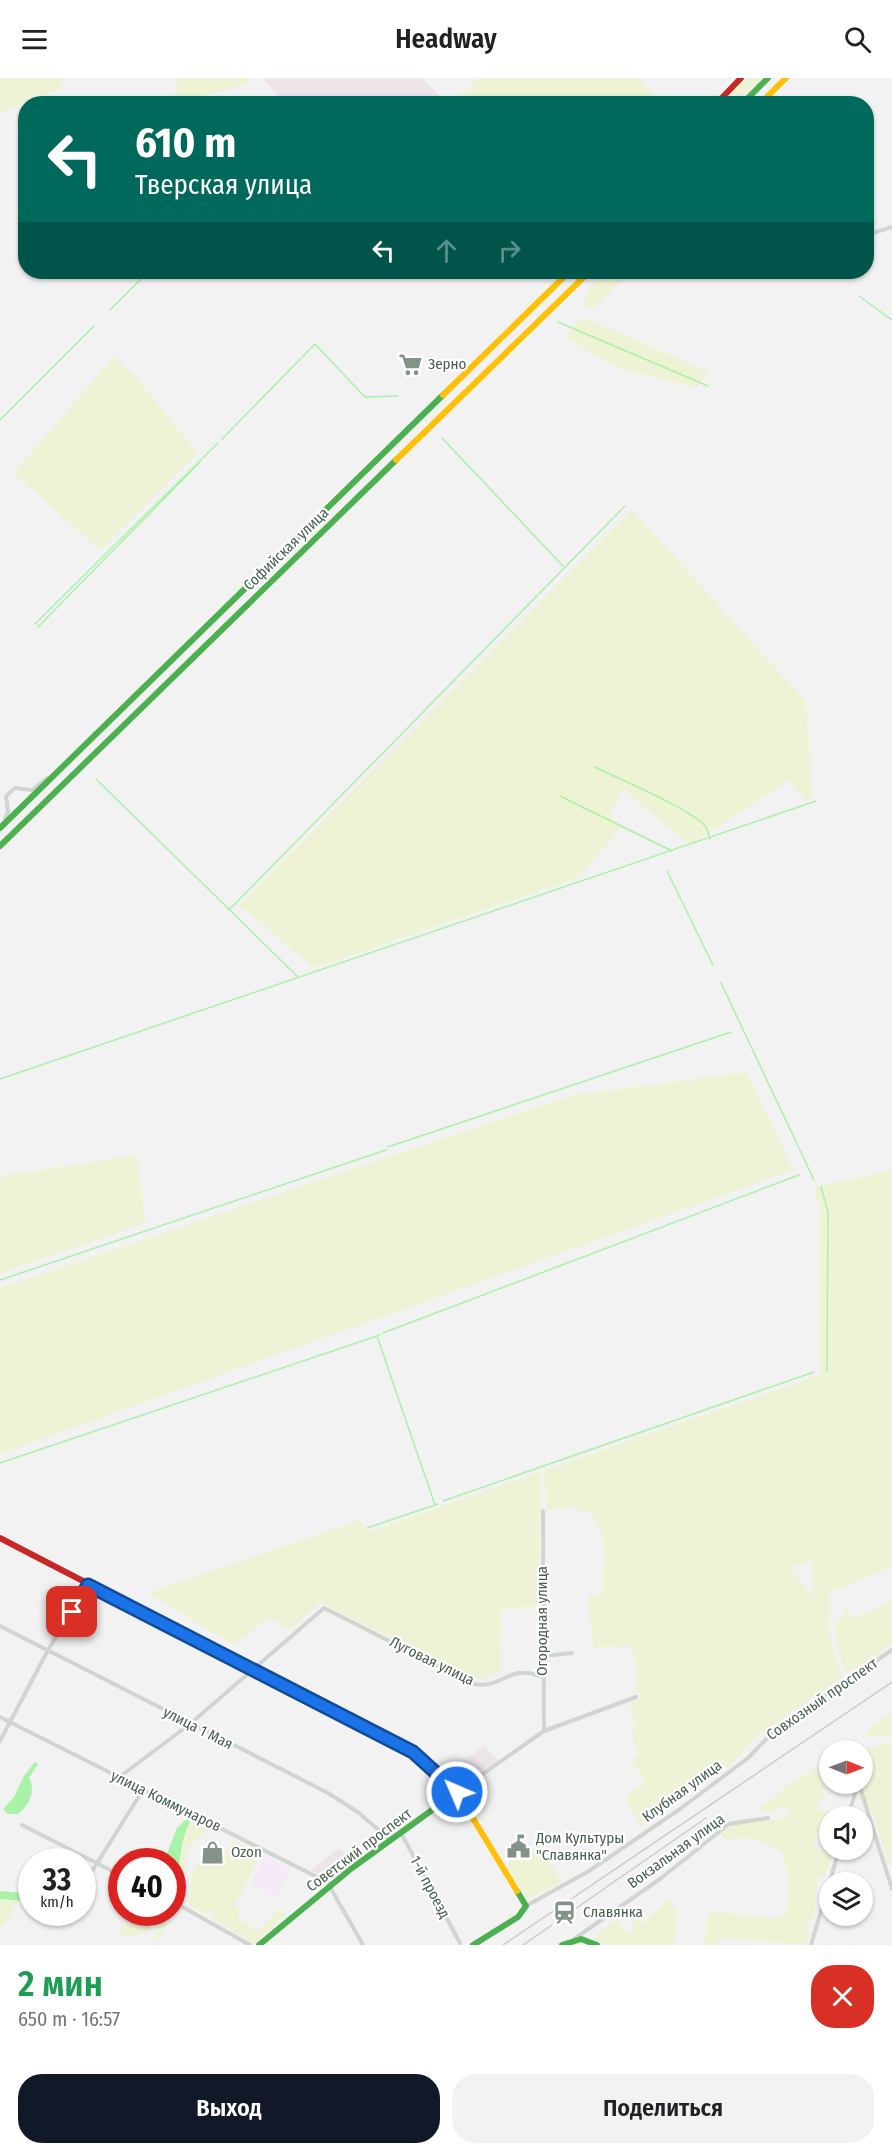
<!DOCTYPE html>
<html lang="ru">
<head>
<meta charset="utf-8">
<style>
	:root { --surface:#fff; --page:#f2f2f2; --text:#202124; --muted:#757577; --accent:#111827 }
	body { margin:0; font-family:"Fira Sans Condensed",sans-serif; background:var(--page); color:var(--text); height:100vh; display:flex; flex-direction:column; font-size:22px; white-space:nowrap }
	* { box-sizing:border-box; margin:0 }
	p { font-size:20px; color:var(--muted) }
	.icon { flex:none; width:33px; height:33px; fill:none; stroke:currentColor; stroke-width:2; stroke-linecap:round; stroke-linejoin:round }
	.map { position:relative; height:1867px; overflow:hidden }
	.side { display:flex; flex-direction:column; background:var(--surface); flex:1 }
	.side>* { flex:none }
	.guide { position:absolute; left:18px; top:18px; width:856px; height:183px; border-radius:24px; box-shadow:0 2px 4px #0004; background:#00695c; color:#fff; overflow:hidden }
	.needle { width:39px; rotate:91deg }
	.fabs { position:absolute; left:819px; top:1662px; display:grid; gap:12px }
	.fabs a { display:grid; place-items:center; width:54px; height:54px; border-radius:50%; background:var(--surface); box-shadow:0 2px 4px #0004; font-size:30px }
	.speed { position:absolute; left:18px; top:1770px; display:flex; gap:12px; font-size:30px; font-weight:700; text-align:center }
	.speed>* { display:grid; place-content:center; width:78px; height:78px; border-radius:50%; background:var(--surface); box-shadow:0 2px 4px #0004; line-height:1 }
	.speed small { font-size:15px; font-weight:400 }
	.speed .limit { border:9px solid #d22; background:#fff; color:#111 }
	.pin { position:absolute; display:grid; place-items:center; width:51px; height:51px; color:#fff; margin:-26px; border-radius:12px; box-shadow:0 3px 9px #0006 }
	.me { position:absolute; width:66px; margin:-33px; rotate:315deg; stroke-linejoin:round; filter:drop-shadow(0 0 4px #0008) }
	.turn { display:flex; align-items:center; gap:21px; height:126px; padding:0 18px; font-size:27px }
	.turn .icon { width:78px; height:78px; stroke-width:2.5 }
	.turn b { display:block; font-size:42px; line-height:51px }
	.lanes { display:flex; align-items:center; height:57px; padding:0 18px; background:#0003; justify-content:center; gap:30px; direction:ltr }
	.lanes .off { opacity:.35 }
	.round { display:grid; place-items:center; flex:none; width:63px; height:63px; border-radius:24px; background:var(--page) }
	.overview { display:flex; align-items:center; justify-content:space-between; height:102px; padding:0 18px }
	h1 { font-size:36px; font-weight:600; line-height:45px; color:#1e9e55 }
	.primary-button { display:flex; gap:12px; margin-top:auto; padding:12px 18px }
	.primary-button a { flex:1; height:69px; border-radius:24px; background:var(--accent); color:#fff; font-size:24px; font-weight:600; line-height:69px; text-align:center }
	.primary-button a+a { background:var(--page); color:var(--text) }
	header { display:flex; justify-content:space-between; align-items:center; height:78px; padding:0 18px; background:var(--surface); font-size:27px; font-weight:600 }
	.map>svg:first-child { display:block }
	.commercial { fill:#ede5e9 }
	.medical { fill:#f6e9f8 }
	.green { fill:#eef3d5; fill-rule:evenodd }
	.water { fill:#a9f2a8 }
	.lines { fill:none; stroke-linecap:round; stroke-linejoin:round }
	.stream { stroke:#a9f2a8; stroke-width:1.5 }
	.river { stroke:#a9f2a8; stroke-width:8 }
	.street { stroke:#d0d5d1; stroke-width:4 }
	.fast { stroke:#4caf50; stroke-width:6 }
	.slow { stroke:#ffc107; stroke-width:6 }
	.jam { stroke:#c62828; stroke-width:6 }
	.rail { stroke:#c9cdca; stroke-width:1.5 }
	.route-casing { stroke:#114b97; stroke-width:15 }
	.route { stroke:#1a73e8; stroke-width:10 }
	.labels { text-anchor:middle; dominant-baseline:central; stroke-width:4.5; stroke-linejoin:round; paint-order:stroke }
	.poi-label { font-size:15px; fill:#47604d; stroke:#fff; text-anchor:start }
	.street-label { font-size:15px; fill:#47604d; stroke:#fff }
</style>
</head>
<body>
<header><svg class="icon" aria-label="menu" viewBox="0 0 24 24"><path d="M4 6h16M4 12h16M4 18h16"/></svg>Headway<svg class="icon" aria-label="search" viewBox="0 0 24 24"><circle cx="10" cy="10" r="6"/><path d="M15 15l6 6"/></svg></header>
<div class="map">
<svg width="892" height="1867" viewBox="0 0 892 1867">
	<rect width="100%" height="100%" fill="#f2f2f2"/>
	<path class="commercial" d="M262 0H422L445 23 285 25Z
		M484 1668 499 1683 458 1712 445 1696Z
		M339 1770 352 1786 332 1803 311 1792Z"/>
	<path class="medical" d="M265 1778 291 1792 277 1820 251 1806Z"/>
	<path class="green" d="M0 0H64L58 12 0 35Z
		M176 0H252L241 8 175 25Z
		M478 0H638L662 25H459L456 22Z
		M745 0H763L737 25 719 26Z
		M607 194H631L593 231 583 228 591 208Z
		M583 239 708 294 697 310 619 291 564 258Z
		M114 278 136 299 197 376 100 472 14 395Z
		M632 432 806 624 812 719 806 722 788 703 690 767 623 711 609 737 621 749 579 799 314 890 239 827Z
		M747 994 793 1092 0 1376V1210L573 1017Z
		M137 1077 146 1145 0 1195V1098Z
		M892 1092V1488L842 1511 829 1512C829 1540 828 1574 844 1598L759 1656 734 1684 641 1749 625 1719 645 1703 631 1681 639 1677 631 1662 633 1660 634 1641 629 1625 642 1619 641 1614 635 1616C637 1598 637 1585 630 1568L593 1570 587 1518 601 1515C604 1481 611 1461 589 1432L580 1433 574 1428 547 1433 544 1396 540 1397 539 1529 502 1530 501 1587 503 1591 481 1602 464 1598 320 1524 289 1552 270 1539 234 1567 148 1515 360 1442 368 1454 820 1297V1132L814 1111 816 1108ZM812 1482H813L812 1518 790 1490Z
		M892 1523V1566L848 1595 842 1587 833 1547 842 1539 846 1529 852 1541Z
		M892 1634V1657L865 1659 869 1650Z
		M892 1665V1781L887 1782 873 1735 858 1720 859 1709 856 1706H862V1672H854Z
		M829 1681V1694L824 1701V1719L817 1724 819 1733 829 1732V1749L820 1751 813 1763 816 1770 832 1778 826 1795 818 1800 814 1837 807 1847 809 1860 806 1867 725 1860 719 1863V1867H705L706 1842 712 1833 771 1840 784 1838C793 1817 787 1796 783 1775 773 1768 763 1763 751 1761 741 1760 731 1764 722 1760L721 1754 736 1746 788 1739 791 1735 788 1729C779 1729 770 1734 760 1735L759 1731 788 1707Z
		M193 1740 204 1746 207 1754 187 1769 181 1820 178 1823 173 1820 179 1771 190 1742Z
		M233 1762 261 1776 239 1821 237 1820 235 1824 241 1835 238 1841 258 1853 279 1831 287 1836 254 1866 211 1840 214 1834 209 1831 206 1837 189 1828 192 1797 198 1783 201 1784 205 1777 220 1785Z
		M540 1767 562 1804 528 1821 506 1787Z
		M0 1817 20 1820 7 1843 0 1849Z
		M669 1822 679 1834 675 1867H609L593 1860 617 1841 628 1857 635 1849 628 1838 635 1832 643 1845Z
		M172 1834 163 1852 161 1861 155 1860 158 1844 154 1841 151 1842 149 1853C137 1855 134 1863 120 1856L122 1848 137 1845 133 1835Z"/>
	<path class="water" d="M35 1684 38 1686 29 1700C36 1714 30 1726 18 1736H8L3 1731 14 1719 24 1698Z
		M187 1741 190 1744C178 1766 183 1785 173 1805L172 1784 164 1783 177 1750Z"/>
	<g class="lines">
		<path class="stream" d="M859 218 892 242
			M110 232 148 194
			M558 244 708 308
			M0 342 94 248
			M442 360 563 488
			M222 361 315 266 365 319 398 318
			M35 546 218 365
			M38 549 199 385
			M595 689C619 701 691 731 705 748 708 752 709 757 710 761
			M96 701 297 898
			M560 718 672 773
			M667 793 713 887
			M229 832 625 428
			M721 905 814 1102
			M0 1001 816 723
			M388 1069 731 954
			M821 1109 828 1134 827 1293
			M0 1202 386 1072
			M383 1255 799 1097
			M377 1258 435 1427
			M0 1385 380 1257
			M443 1423 814 1294
			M367 1450 438 1426"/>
		<path class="river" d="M0 1817 25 1819"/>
		<path class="street" d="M867 157 892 149
			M5 741 8 734 6 718 15 710 32 712 47 700
			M543 1433 544 1653
			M0 1548 328 1715 359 1735 390 1762
			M542 1578 572 1575
			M0 1639 331 1806
			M0 1663 48 1572 88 1507
			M118 1700 190 1646 324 1530 474 1606C504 1611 508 1585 542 1599
			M859 1706 892 1811
			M457 1714 544 1653 636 1619
			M848 1738 858 1706
			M22 1747 122 1798
			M401 1755 460 1865
			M82 1809 143 1712
			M330 1809 363 1867
			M172 1823 250 1867
			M526 1828 589 1793 680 1731 748 1680 776 1651 892 1572
			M574 1861 660 1801 729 1746 768 1740
			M811 1867 839 1772"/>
		<path class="fast" d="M742 26 768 0
			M0 750 443 317
			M0 768 396 382
			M259 1867 352 1790 457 1714
			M473 1867 518 1839 526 1828 517 1813
			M562 1867 581 1861 597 1867"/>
		<path class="slow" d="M760 26 786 0
			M443 317 569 194
			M396 382 589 194
			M247 1588 413 1674 457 1714 517 1813"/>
		<path class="jam" d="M716 26 741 0
			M0 1460 247 1588"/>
		<path class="rail" d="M503 1867 892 1604
			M523 1867 706 1740"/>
	</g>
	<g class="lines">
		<defs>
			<path id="route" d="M72 1534 88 1507 413 1674 457 1714"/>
		</defs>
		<use href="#route" class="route-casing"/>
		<use href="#route" class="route"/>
	</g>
	<defs>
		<symbol id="supermarket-bare" viewBox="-9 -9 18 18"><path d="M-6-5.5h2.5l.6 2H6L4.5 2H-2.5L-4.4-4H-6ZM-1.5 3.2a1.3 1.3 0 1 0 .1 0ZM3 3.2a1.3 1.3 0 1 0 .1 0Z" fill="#839387" stroke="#fff" stroke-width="2.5" paint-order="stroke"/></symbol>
		<symbol id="civic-bare" viewBox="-9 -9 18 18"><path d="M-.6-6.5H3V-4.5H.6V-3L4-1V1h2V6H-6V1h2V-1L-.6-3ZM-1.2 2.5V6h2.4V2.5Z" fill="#839387" stroke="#fff" stroke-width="2.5" paint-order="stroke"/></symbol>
		<symbol id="shop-bare" viewBox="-9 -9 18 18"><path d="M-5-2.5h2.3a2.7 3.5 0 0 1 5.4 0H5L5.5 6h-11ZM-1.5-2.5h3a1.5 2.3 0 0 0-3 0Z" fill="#839387" stroke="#fff" stroke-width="2.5" paint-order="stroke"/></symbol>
		<symbol id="station-bare" viewBox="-9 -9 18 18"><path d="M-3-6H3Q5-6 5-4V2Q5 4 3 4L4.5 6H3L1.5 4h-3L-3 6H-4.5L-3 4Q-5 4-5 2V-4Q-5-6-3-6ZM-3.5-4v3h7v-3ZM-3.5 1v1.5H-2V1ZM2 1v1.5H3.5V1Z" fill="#839387" stroke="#fff" stroke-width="2.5" paint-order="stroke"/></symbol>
	</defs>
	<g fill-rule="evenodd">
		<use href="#supermarket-bare" x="394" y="270" width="33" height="33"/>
		<use href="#civic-bare" x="502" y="1752" width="33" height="33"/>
		<use href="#shop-bare" x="196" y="1758" width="33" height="33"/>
		<use href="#station-bare" x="548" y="1818" width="33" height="33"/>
	</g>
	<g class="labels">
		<g class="poi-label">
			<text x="428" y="286">Зерно</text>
			<text x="536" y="1760">Дом Культуры<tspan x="536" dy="17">"Славянка"</tspan></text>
			<text x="231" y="1774">Ozon</text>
			<text x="583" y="1834">Славянка</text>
		</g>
		<g class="street-label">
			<text transform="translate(286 471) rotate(-44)">Софийская улица</text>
			<text transform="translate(542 1543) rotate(-90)">Огородная улица</text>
			<text transform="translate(432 1583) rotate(26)">Луговая улица</text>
			<text transform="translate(822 1621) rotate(-35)">Совхозный проспект</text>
			<text transform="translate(198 1650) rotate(27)">улица 1 Мая</text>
			<text transform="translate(682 1713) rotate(-36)">Клубная улица</text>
			<text transform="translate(166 1723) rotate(26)">улица Коммунаров</text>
			<text transform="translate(359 1772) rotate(-37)">Советский проспект</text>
			<text transform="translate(676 1773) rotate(-36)">Вокзальная улица</text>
			<text transform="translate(430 1809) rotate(62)">1-й проезд</text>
		</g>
	</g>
</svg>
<div class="fabs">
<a><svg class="needle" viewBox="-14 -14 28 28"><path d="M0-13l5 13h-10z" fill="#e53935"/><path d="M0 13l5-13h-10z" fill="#757577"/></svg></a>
<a><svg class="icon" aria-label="sound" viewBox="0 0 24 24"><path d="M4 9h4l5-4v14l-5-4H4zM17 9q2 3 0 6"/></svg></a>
<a><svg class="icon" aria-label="layers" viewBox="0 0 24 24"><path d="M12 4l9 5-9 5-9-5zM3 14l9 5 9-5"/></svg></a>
</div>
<div class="speed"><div>33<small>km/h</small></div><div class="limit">40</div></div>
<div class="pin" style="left:72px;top:1534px;background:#d93025"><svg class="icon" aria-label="arrive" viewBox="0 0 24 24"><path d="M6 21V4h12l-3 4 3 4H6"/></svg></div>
<svg class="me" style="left:457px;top:1714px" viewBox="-20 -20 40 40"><circle r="17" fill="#1a73e8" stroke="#fff" stroke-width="3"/><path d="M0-11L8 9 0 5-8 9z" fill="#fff"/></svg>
<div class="guide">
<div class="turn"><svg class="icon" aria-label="left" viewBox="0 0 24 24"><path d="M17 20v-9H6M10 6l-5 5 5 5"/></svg><div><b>610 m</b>Тверская улица</div></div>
<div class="lanes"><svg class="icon" aria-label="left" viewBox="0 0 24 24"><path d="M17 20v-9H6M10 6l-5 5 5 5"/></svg><svg class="icon off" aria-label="ahead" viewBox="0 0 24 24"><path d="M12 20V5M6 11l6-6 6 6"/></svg><svg class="icon off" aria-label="right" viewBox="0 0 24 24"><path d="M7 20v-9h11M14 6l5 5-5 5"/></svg></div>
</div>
</div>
<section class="side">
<div class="overview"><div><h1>2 мин</h1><p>650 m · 16:57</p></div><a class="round" style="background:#d93025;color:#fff"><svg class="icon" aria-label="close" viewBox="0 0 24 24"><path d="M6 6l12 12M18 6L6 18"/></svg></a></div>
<div class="primary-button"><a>Выход</a><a>Поделиться</a></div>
</section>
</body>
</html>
